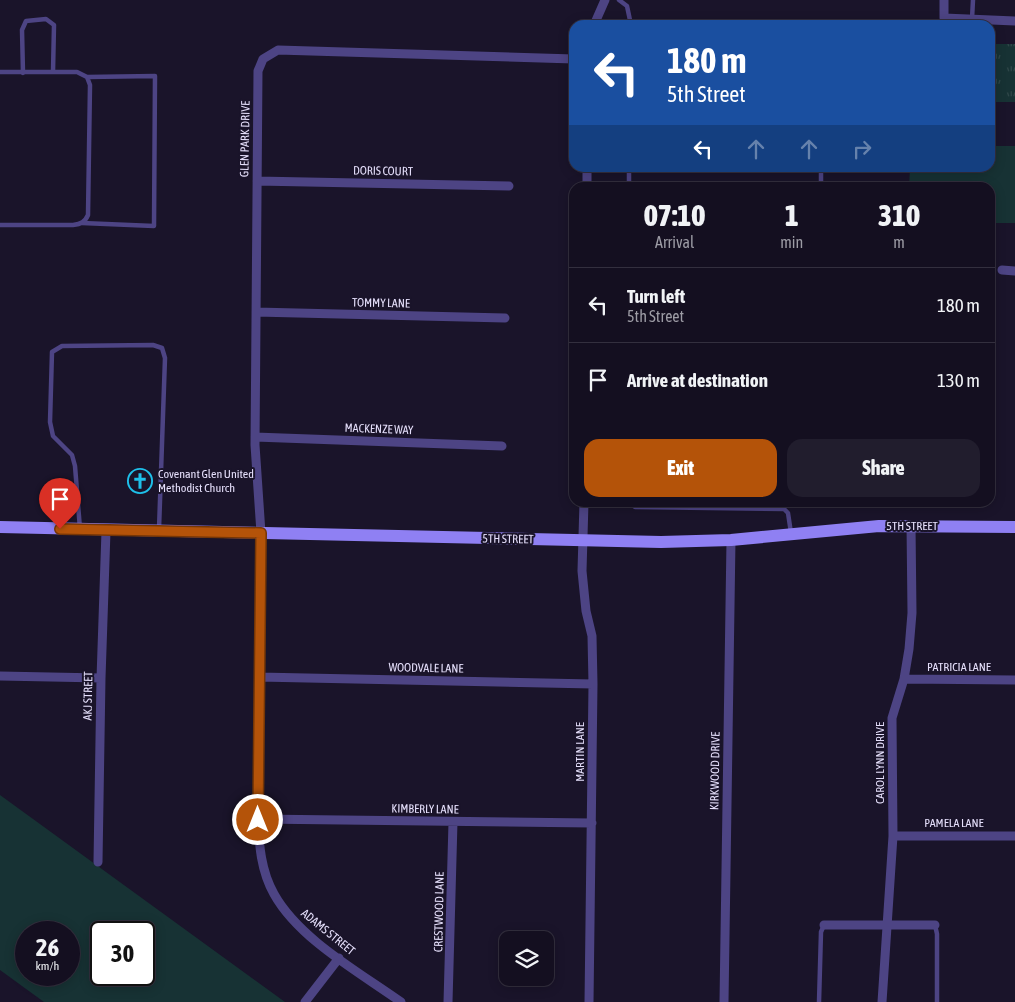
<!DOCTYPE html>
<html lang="en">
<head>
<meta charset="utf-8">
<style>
	:root { --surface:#140f20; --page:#211d2d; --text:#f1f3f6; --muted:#9d9ca5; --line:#332f3e; --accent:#b45309 }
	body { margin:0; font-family:"Asap Condensed",sans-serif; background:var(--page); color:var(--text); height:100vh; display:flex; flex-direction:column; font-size:19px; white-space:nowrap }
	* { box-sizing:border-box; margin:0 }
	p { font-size:16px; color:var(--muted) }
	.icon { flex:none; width:28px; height:28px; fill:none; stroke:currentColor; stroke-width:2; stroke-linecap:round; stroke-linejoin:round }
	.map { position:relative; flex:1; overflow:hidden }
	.panel { position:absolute; left:569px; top:182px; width:426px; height:325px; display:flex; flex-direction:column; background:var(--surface); border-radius:15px; box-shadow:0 2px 12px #0003,0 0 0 1px var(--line) }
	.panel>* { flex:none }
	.hud { position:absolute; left:569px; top:20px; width:426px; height:152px; border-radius:15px; box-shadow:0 2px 12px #0003,0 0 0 1px var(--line); background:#1a4fa0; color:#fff; overflow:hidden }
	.fabs { position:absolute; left:499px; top:931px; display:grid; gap:10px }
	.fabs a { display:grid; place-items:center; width:55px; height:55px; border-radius:10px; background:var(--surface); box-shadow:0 2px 12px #0003,0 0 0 1px var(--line); font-size:25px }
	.speed { position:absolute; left:15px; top:921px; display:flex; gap:10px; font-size:25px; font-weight:700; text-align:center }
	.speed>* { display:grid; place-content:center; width:65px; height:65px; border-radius:50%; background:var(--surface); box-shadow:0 2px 12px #0003,0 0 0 1px var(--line); line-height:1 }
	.speed small { font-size:12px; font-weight:400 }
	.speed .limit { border:2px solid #111; border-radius:8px; background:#fff; color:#111 }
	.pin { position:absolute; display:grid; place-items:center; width:42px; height:42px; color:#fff; margin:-51px -21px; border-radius:50% 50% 50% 0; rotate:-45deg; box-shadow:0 0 5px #0007 }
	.pin .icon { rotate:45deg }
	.me { position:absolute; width:55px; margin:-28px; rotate:0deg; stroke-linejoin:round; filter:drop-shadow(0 0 4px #0008) }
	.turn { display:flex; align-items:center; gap:18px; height:105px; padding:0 15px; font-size:22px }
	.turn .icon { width:65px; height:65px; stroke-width:2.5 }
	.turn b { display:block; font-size:35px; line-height:42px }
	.lanes { display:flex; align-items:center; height:48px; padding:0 15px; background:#0003; justify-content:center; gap:25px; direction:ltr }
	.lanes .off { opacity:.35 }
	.eta { display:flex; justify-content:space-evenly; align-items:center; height:85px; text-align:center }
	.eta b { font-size:30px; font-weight:800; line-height:35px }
	.action { display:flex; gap:10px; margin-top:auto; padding:10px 15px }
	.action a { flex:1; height:58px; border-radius:15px; background:var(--accent); color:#fff; font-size:20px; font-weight:800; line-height:58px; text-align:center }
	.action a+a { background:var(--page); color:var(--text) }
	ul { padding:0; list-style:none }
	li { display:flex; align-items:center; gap:15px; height:75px; padding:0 15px; border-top:1px solid var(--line) }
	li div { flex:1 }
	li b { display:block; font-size:19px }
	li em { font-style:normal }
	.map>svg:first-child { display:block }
	.grass { fill:#173234; fill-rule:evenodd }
	.park { fill:url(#park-tufts) }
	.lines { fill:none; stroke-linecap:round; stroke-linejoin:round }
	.lane { stroke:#4d4484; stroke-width:4.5 }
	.street { stroke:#4d4484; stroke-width:9 }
	.secondary { stroke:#8f80f3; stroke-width:12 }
	.route-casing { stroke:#753606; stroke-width:12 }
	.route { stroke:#b45309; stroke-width:9 }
	.labels { text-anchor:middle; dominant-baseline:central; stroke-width:4; stroke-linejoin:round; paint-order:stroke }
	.street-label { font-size:12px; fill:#e6e0fc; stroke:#1a142a }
	.poi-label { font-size:12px; fill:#e6e0fc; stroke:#1a142a; text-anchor:start }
</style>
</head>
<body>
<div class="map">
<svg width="1015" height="1002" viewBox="0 0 1015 1002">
	<defs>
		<pattern id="park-tufts" width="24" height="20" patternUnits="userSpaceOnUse" patternTransform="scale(1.25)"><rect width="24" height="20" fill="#173234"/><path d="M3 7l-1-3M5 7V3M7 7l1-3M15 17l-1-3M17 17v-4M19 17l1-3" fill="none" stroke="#2e4648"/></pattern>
	</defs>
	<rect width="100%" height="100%" fill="#1a142a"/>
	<path class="grass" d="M990 146H1015V223H990V188L909 187 910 168H990Z
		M0 795 285 1002H44L0 970ZM26 932H69V975H26ZM101 932H144V975H101Z"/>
	<path class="park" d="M990 44H1015V102H990Z"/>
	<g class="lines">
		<path class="lane" d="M619 0 627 6 631 25
			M972 19 973 0
			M940 25 944 18
			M0 72H77L87 77 90 85 88 215C85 222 81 224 73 225H0
			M23 73 22 30 26 21 46 19 54 25 53 72
			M629 188V168
			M821 188V168
			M82 223 154 226 155 76 87 77
			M628 502 635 507 784 509 788 513 791 533
			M80 529 75 466 72 455 53 436 50 422 52 352 62 346 153 345 162 348 165 358 159 529
			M935 925 937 934V1002
			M819 1002 821 932 824 925"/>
		<path class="street" d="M944 0V18L1015 21
			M594 25 605 0
			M257 181 509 186
			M587 188V168
			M1002 270 1015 271
			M256 312 505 318
			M255 437 502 446
			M584 502 582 571 586 611 592 636 593 684 589 1002
			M0 676 101 678
			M259 677 593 684
			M904 679 1015 680
			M258 819 592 823
			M893 836H1015
			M98 862 101 678 106 531
			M824 925H935
			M305 1002 339 958
			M401 1002C359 972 299 939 274 894 261 871 259 845 258 819L261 533 255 445 258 71 263 59 278 50 574 59
			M448 1002 453 822
			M724 1002 731 540
			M882 1002 893 836 892 718 904 679 909 649 912 613 911 525"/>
		<path class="secondary" d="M0 527 661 542 731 540 879 526 1015 527"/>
	</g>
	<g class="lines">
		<defs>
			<path id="route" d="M60 529 261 533 258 820"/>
		</defs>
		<use href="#route" class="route-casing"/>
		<use href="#route" class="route"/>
	</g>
	<defs>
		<symbol id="church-ring" viewBox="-11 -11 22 22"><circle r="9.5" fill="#1a142a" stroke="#1ec0ea" stroke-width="1.5"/><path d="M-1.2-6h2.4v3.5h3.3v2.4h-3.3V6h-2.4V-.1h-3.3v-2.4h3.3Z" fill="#1ec0ea"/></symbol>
	</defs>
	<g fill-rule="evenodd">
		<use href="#church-ring" x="126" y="467" width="28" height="28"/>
	</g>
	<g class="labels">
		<g class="street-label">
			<text transform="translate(245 139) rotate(-89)">GLEN PARK DRIVE</text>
			<text transform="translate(383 171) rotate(1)">DORIS COURT</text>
			<text transform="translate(381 303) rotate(1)">TOMMY LANE</text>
			<text transform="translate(379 429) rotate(2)">MACKENZE WAY</text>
			<text x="912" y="526">5TH STREET</text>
			<text transform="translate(508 539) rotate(1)">5TH STREET</text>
			<text x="959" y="667">PATRICIA LANE</text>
			<text transform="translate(426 668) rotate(1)">WOODVALE LANE</text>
			<text transform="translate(88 696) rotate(-89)">AKJ STREET</text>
			<text transform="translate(580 752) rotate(-90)">MARTIN LANE</text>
			<text transform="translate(880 763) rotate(-90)">CAROL LYNN DRIVE</text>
			<text transform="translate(715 771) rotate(-89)">KIRKWOOD DRIVE</text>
			<text transform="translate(425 809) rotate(1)">KIMBERLY LANE</text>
			<text x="954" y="823">PAMELA LANE</text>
			<text transform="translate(439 912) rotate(-89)">CRESTWOOD LANE</text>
			<text transform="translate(328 932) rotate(39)">ADAMS STREET</text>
		</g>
		<g class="poi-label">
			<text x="158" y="474">Covenant Glen United<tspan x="158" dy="14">Methodist Church</tspan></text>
		</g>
	</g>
</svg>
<div class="fabs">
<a><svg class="icon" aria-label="layers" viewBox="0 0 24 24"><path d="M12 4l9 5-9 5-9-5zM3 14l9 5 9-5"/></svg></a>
</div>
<div class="speed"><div>26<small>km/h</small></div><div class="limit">30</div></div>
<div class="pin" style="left:60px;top:529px;background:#d93025"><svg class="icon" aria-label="arrive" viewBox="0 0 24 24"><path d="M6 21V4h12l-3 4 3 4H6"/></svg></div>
<svg class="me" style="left:258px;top:820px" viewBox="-20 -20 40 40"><circle r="17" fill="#b45309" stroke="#fff" stroke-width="3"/><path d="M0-11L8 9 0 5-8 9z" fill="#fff"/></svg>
<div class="hud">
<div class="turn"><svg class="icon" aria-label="left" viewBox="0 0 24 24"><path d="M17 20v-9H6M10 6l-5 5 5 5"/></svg><div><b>180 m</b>5th Street</div></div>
<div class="lanes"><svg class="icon" aria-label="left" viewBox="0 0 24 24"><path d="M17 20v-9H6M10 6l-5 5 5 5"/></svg><svg class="icon off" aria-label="ahead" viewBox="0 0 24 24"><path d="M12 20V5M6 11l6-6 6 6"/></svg><svg class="icon off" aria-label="ahead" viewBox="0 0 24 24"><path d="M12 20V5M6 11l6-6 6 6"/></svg><svg class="icon off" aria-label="right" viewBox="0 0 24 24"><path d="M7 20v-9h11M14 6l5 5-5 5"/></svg></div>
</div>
<section class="panel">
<div class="eta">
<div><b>07:10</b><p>Arrival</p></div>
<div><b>1</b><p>min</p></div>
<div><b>310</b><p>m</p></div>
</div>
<ul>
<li><svg class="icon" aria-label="left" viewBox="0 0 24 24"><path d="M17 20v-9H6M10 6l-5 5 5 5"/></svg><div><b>Turn left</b><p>5th Street</p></div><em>180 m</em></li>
<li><svg class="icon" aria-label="arrive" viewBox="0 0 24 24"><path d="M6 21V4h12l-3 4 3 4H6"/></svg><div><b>Arrive at destination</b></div><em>130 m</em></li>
</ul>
<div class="action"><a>Exit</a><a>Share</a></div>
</section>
</div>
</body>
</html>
